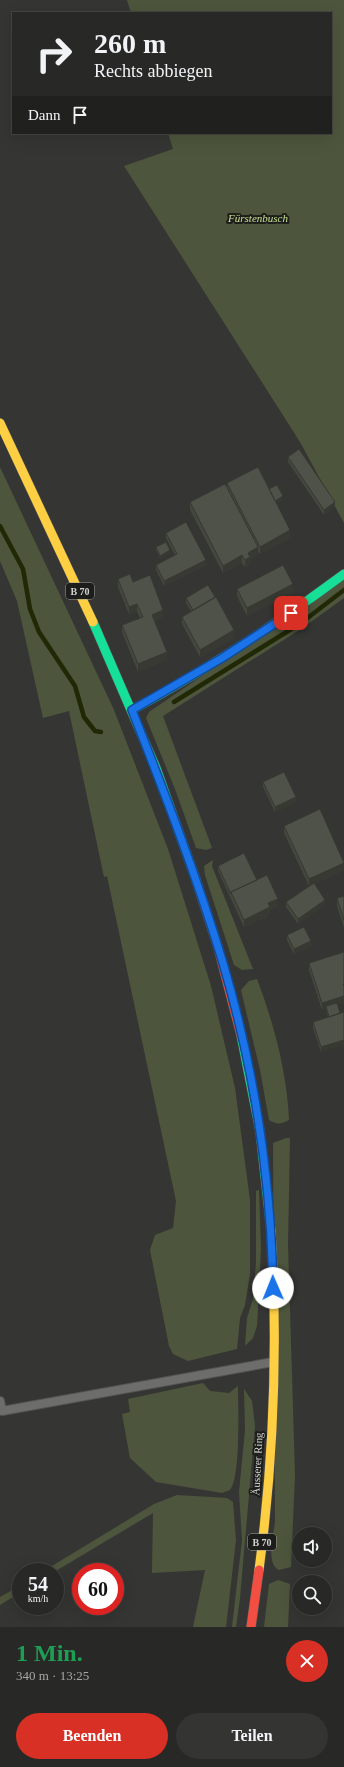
<!DOCTYPE html>
<html lang="de">
<head>
<meta charset="utf-8">
<style>
	:root { --surface:#282826; --page:#343432; --text:#f1f3f6; --muted:#a5a6a7; --line:#444443; --accent:#d93025 }
	body { margin:0; font-family:"Times New Roman",serif; background:var(--page); color:var(--text); height:100vh; display:flex; flex-direction:column; font-size:15px; white-space:nowrap }
	* { box-sizing:border-box; margin:0 }
	p { font-size:13px; color:var(--muted) }
	.icon { flex:none; width:22px; height:22px; fill:none; stroke:currentColor; stroke-width:2; stroke-linecap:round; stroke-linejoin:round }
	.map { position:relative; height:1627px; overflow:hidden }
	.side { display:flex; flex-direction:column; background:var(--surface); flex:1 }
	.side>* { flex:none }
	.top-card { position:absolute; left:12px; top:12px; width:320px; height:122px; border-radius:0px; box-shadow:0 4px 16px #0002,0 0 0 1px var(--line); background:#282826; color:var(--text); overflow:hidden }
	.tools { position:absolute; left:292px; top:1527px; display:grid; gap:8px }
	.tools a { display:grid; place-items:center; width:40px; height:40px; border-radius:50%; background:var(--surface); box-shadow:0 4px 16px #0002,0 0 0 1px var(--line); font-size:20px }
	.speed { position:absolute; left:12px; top:1563px; display:flex; gap:8px; font-size:20px; font-weight:700; text-align:center }
	.speed>* { display:grid; place-content:center; width:52px; height:52px; border-radius:50%; background:var(--surface); box-shadow:0 4px 16px #0002,0 0 0 1px var(--line); line-height:1 }
	.speed small { font-size:10px; font-weight:400 }
	.speed .limit { border:6px solid #d22; background:#fff; color:#111 }
	.pin { position:absolute; display:grid; place-items:center; width:34px; height:34px; color:#fff; margin:-17px; border-radius:8px; box-shadow:0 2px 6px #0006 }
	.me { position:absolute; width:44px; margin:-22px; rotate:359deg; stroke-linejoin:round; filter:drop-shadow(0 0 3px #0008) }
	.turn { display:flex; align-items:center; gap:14px; height:84px; padding:0 16px; font-size:18px }
	.turn .icon { width:52px; height:52px; stroke-width:2.5 }
	.turn b { display:block; font-size:28px; line-height:34px }
	.then { display:flex; align-items:center; height:38px; padding:0 16px; background:#0003; gap:8px; font-size:15px }
	.round { display:grid; place-items:center; flex:none; width:42px; height:42px; border-radius:21px; background:var(--page) }
	.summary { display:flex; align-items:center; justify-content:space-between; height:68px; padding:0 16px }
	h1 { font-size:24px; font-weight:600; line-height:30px; color:#1e9e55 }
	.action { display:flex; gap:8px; margin-top:auto; padding:8px 16px }
	.action a { flex:1; height:46px; border-radius:24px; background:var(--accent); color:#fff; font-size:16px; font-weight:600; line-height:46px; text-align:center }
	.action a+a { background:var(--page); color:var(--text) }
	.map>svg:first-child { display:block }
	.green { fill:#4d563c }
	.lines { fill:none; stroke-linecap:round; stroke-linejoin:round }
	.stream { stroke:#202806; stroke-width:4.5 }
	.lane-casing { stroke:#535452; stroke-width:10 }
	.fast-casing { stroke:#535452; stroke-width:10 }
	.slow-casing { stroke:#535452; stroke-width:10 }
	.jam-casing { stroke:#535452; stroke-width:10 }
	.lane { stroke:#6d6e6c; stroke-width:8 }
	.fast { stroke:#16e098; stroke-width:9 }
	.slow { stroke:#ffcf43; stroke-width:9 }
	.jam { stroke:#f24e42; stroke-width:9 }
	.wall { fill:#44473e }
	.shaded-wall { fill:#373932 }
	.building { fill:#4f5248; stroke:#373932 }
	.route-casing { stroke:#114b97; stroke-width:10 }
	.route { stroke:#1a73e8; stroke-width:7 }
	.labels { text-anchor:middle; dominant-baseline:central; stroke-width:4; stroke-linejoin:round; paint-order:stroke }
	.shield { fill:#1d1e1b; stroke:#9b9c99; stroke-width:1 }
	.shield-label { font-size:10px; font-weight:bold; fill:#d1d2cf }
	.park-label { font-size:11px; font-style:italic; fill:#c7e091; stroke:#1d1e1b }
	.street-label { font-size:11px; fill:#d1d2cf; stroke:#1d1e1b }
</style>
</head>
<body>
<div class="map">
<svg width="344" height="1627" viewBox="0 0 344 1627">
	<rect width="100%" height="100%" fill="#353633"/>
	<path class="green" d="M127 0H344V523L300 442 124 166 173 149 168 133H331V13H131Z
		M0 467 114 710 168 849 211 986 235 1088 250 1200V1274L245 1305 240 1318 237 1349 188 1361 173 1354 169 1346 150 1250 155 1235 173 1228 176 1201 107 876 104 877 69 711 43 718 17 601 0 561Z
		M344 579V598L301 629 163 716 212 848 206 850 196 848 175 789 146 718 149 712Z
		M213 860 212 866 253 969 242 970 234 965 205 875 204 866Z
		M257 979C274 1024 287 1073 289 1120 281 1124 277 1125 269 1120L260 1070 241 990 249 981Z
		M286 1138H290L288 1244 295 1475 291 1567 279 1570C265 1563 274 1534 275 1521L273 1143Z
		M259 1190 261 1249 257 1326 253 1338 245 1346 247 1318 253 1299 256 1262V1191Z
		M203 1383 210 1391 229 1393 238 1386C238 1404 241 1477 230 1490L222 1493 156 1482 130 1458 122 1414 130 1412 128 1399Z
		M244 1389 252 1401 255 1426 240 1598 236 1627H232L242 1540 239 1492 245 1430Z
		M177 1495 227 1498 233 1502 236 1540 226 1627H193L205 1570 152 1573 153 1513 54 1572H42L154 1504Z
		M278 1580 290 1584 288 1627H264L269 1584Z
		M21 1585V1592L0 1605V1597Z"/>
	<g class="lines">
		<path class="stream" d="M0 526 23 569 30 609 39 632 75 686 84 717 95 731 101 732
			M174 702 301 623 344 590"/>
		<defs>
			<path id="lane" d="M0 1401 2 1411 273 1362"/>
			<path id="fast" d="M93 622 156 768 196 880
				M132 710C206 670 276 625 344 574
				M241 1035 260 1131 271 1230"/>
			<path id="slow" d="M0 423 93 622
				M259 1570C274 1457 278 1343 271 1230"/>
			<path id="jam" d="M196 880 218 947 241 1035
				M251 1627 259 1570"/>
		</defs>
		<use href="#lane" class="lane-casing"/>
		<use href="#fast" class="fast-casing"/>
		<use href="#slow" class="slow-casing"/>
		<use href="#jam" class="jam-casing"/>
		<use href="#lane" class="lane"/>
		<use href="#fast" class="fast"/>
		<use href="#slow" class="slow"/>
		<use href="#jam" class="jam"/>
	</g>
	<path class="wall" d="M288 457 335 507 324 515 288 462Z
		M227 483 269 489 283 499 276 503 290 538 260 554 258 552V555L250 559V564L245 567 242 563 223 573 190 510V502L227 487Z
		M166 533 206 565 164 586 156 570V565L175 555 166 538Z
		M156 547 170 553 160 558 156 550Z
		M118 579 133 582 163 617 154 621 167 660 138 672 122 632V625L140 618 137 611 129 614 118 587Z
		M237 589 293 592 247 616 237 596Z
		M186 598 234 638 200 657 182 624V617L191 611 186 603Z
		M263 782 296 802 275 812 263 787Z
		M284 826 344 870 315 884 325 905 298 924 286 907V902L309 886 284 833Z
		M218 866 257 880 278 906 270 910V915L244 927 218 871Z
		M344 896V928L337 906V898Z
		M287 935 311 946 294 954 287 940Z
		M309 963 338 1005 321 1052 313 1028V1022L328 1017 326 1009 322 1010 309 970Z"/>
	<path class="shaded-wall" d="M283 496V499L274 504V501Z
		M335 502V507L324 515V510Z
		M290 530V538L260 554V547Z
		M258 547V555L250 559V564L245 567V560L248 553Z
		M170 550V553L160 558V556Z
		M242 555V563L223 573V566Z
		M206 560V565L164 586V581Z
		M293 584V592L247 616V608Z
		M137 604V611L129 614V607Z
		M163 610V617L152 622V615Z
		M234 630V638L200 657V650Z
		M167 652V660L138 672V664Z
		M296 797V802L275 812V807Z
		M344 863V870L309 887V879Z
		M278 899V906L270 910V915L244 927V920L268 903Z
		M325 900V905L298 924V919Z
		M311 941V946L294 954V949Z
		M344 996V1003L327 1009 326 1006V1009L322 1010V1003Z
		M344 1040V1045L321 1052V1047Z"/>
	<path class="building" d="M299 449 335 502 324 510 288 457Z
		M258 467 290 530 260 547 227 483Z
		M225 484 258 547 248 553 250 557 245 560 242 555 223 566 190 502Z
		M277 485 283 496 275 501 269 489Z
		M186 522 206 560 164 581 156 565 177 554 166 533Z
		M166 542 170 550 160 556 156 547Z
		M283 565 293 584 247 608 237 589Z
		M130 574 133 582 150 575 163 610 152 615 167 652 138 664 122 625 143 617 137 604 129 607 118 579Z
		M208 585 215 597 193 610 186 598Z
		M216 597 234 630 200 650 182 617Z
		M284 772 296 797 275 807 263 782Z
		M320 809 344 863 309 879 284 826Z
		M244 853 257 880 231 892V894L218 866Z
		M267 875 278 899 268 903 270 907 244 920 231 892Z
		M314 883 325 900 298 919 286 902Z
		M344 896V920L337 898Z
		M304 927 311 941 294 949 287 935Z
		M344 952V984H343L344 986V996L322 1003 309 963Z
		M337 1003 340 1013 329 1017 326 1006Z
		M344 1012V1040L321 1047 313 1022Z"/>
	<g class="lines">
		<defs>
			<path id="route" d="M273 1288C271 1179 254 1068 223 963 197 877 165 794 132 710L222 658 291 613"/>
		</defs>
		<use href="#route" class="route-casing"/>
		<use href="#route" class="route"/>
	</g>
	<g class="labels">
		<g class="shield">
			<rect x="66" y="583" width="28" height="16" rx="3"/>
			<rect x="248" y="1534" width="28" height="16" rx="3"/>
		</g>
		<g class="shield-label">
			<text x="80" y="591">B 70</text>
			<text x="262" y="1542">B 70</text>
		</g>
		<g class="park-label">
			<text x="258" y="218">Fürstenbusch</text>
		</g>
		<g class="street-label">
			<text transform="translate(257 1464) rotate(-87)">Äusserer Ring</text>
		</g>
	</g>
</svg>
<div class="tools">
<a><svg class="icon" aria-label="sound" viewBox="0 0 24 24"><path d="M4 9h4l5-4v14l-5-4H4zM17 9q2 3 0 6"/></svg></a>
<a><svg class="icon" aria-label="search" viewBox="0 0 24 24"><circle cx="10" cy="10" r="6"/><path d="M15 15l6 6"/></svg></a>
</div>
<div class="speed"><div>54<small>km/h</small></div><div class="limit">60</div></div>
<div class="pin" style="left:291px;top:613px;background:#d93025"><svg class="icon" aria-label="arrive" viewBox="0 0 24 24"><path d="M6 21V4h12l-3 4 3 4H6"/></svg></div>
<svg class="me" style="left:273px;top:1288px" viewBox="-20 -20 40 40"><circle r="19" fill="#fff"/><path d="M0-13L10 11 0 6-10 11z" fill="#1a73e8"/></svg>
<div class="top-card">
<div class="turn"><svg class="icon" aria-label="right" viewBox="0 0 24 24"><path d="M7 20v-9h11M14 6l5 5-5 5"/></svg><div><b>260 m</b>Rechts abbiegen</div></div>
<div class="then">Dann<svg class="icon" aria-label="arrive" viewBox="0 0 24 24"><path d="M6 21V4h12l-3 4 3 4H6"/></svg></div>
</div>
</div>
<section class="side">
<div class="summary"><div><h1>1 Min.</h1><p>340 m · 13:25</p></div><a class="round" style="background:#d93025;color:#fff"><svg class="icon" aria-label="close" viewBox="0 0 24 24"><path d="M6 6l12 12M18 6L6 18"/></svg></a></div>
<div class="action"><a>Beenden</a><a>Teilen</a></div>
</section>
</body>
</html>
